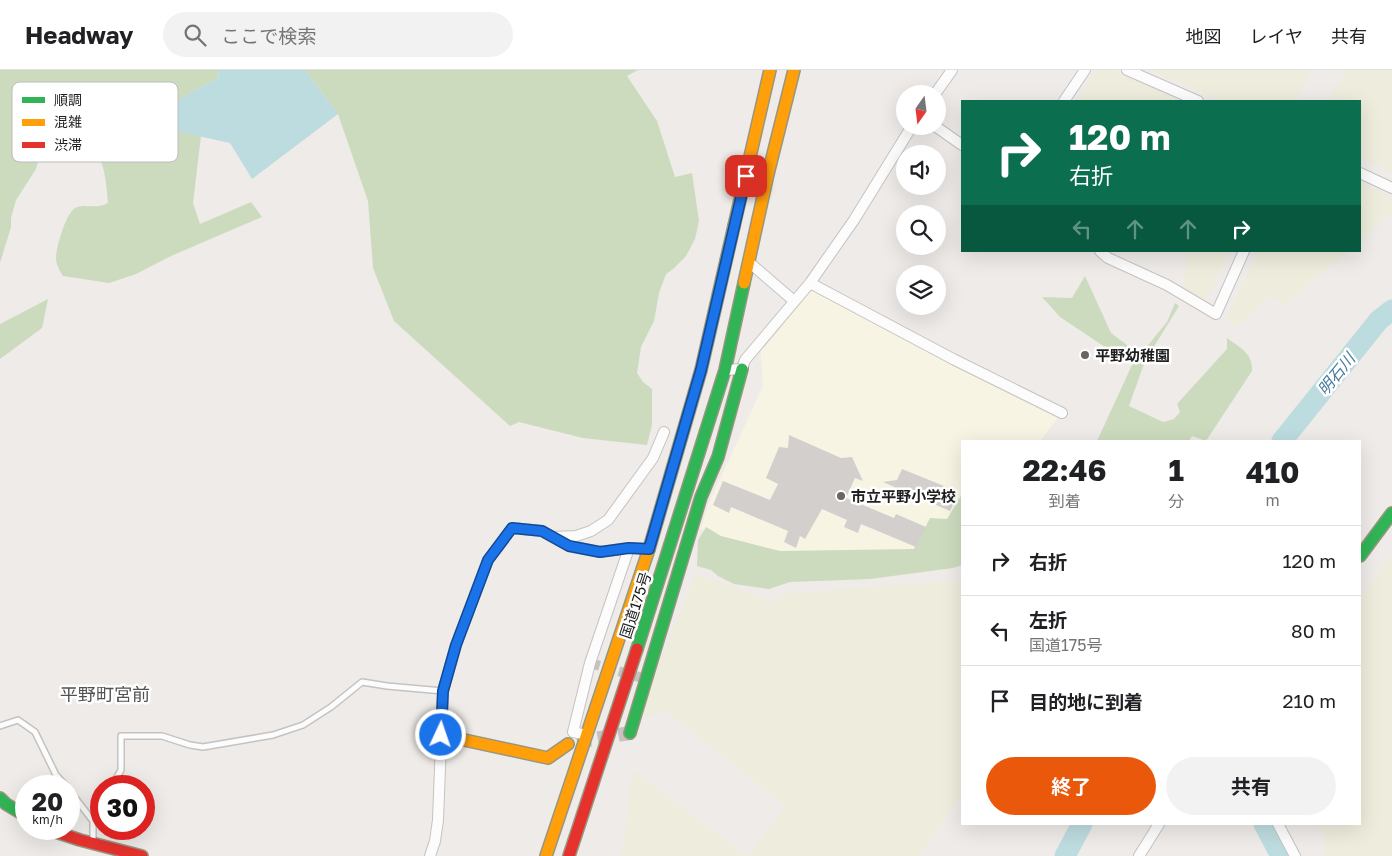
<!DOCTYPE html>
<html lang="ja">
<head>
<meta charset="utf-8">
<style>
	:root { --surface:#fff; --page:#f2f2f2; --text:#202124; --muted:#757577; --line:#e0e0e0; --accent:#ea580c }
	body { margin:0; font-family:"Golos Text","Noto Sans JP",sans-serif; background:var(--page); color:var(--text); height:100vh; display:flex; flex-direction:column; font-size:19px; white-space:nowrap }
	* { box-sizing:border-box; margin:0 }
	p { font-size:16px; color:var(--muted) }
	.icon { flex:none; width:28px; height:28px; fill:none; stroke:currentColor; stroke-width:2; stroke-linecap:round; stroke-linejoin:round }
	.map { position:relative; flex:1; overflow:hidden }
	.drawer { position:absolute; left:961px; top:370px; width:400px; height:385px; display:flex; flex-direction:column; background:var(--surface); border-radius:0px; box-shadow:0 5px 20px #0002 }
	.drawer>* { flex:none }
	.banner { position:absolute; left:961px; top:30px; width:400px; height:152px; border-radius:0px; box-shadow:0 5px 20px #0002; background:#0b6e4f; color:#fff; overflow:hidden }
	.needle { width:32px; rotate:194deg }
	.buttons { position:absolute; left:896px; top:15px; display:grid; gap:10px }
	.buttons a { display:grid; place-items:center; width:50px; height:50px; border-radius:50%; background:var(--surface); box-shadow:0 5px 20px #0002; font-size:25px }
	.speed { position:absolute; left:15px; top:705px; display:flex; gap:10px; font-size:25px; font-weight:700; text-align:center }
	.speed>* { display:grid; place-content:center; width:65px; height:65px; border-radius:50%; background:var(--surface); box-shadow:0 5px 20px #0002; line-height:1 }
	.speed small { font-size:12px; font-weight:400 }
	.speed .limit { border:8px solid #d22; background:#fff; color:#111 }
	.pin { position:absolute; display:grid; place-items:center; width:42px; height:42px; color:#fff; margin:-21px; border-radius:10px; box-shadow:0 2px 8px #0006 }
	.me { position:absolute; width:55px; margin:-28px; rotate:3deg; stroke-linejoin:round; filter:drop-shadow(0 0 4px #0008) }
	.turn { display:flex; align-items:center; gap:18px; height:105px; padding:0 25px; font-size:22px }
	.turn .icon { width:65px; height:65px; stroke-width:2.5 }
	.turn b { display:block; font-size:35px; line-height:42px }
	.lanes { display:flex; align-items:center; height:48px; padding:0 25px; background:#0003; justify-content:center; gap:25px; direction:ltr }
	.lanes .off { opacity:.35 }
	.eta { display:flex; justify-content:space-evenly; align-items:center; height:85px; text-align:center }
	.eta b { font-size:30px; font-weight:700; line-height:35px }
	.button { display:flex; gap:10px; margin-top:auto; padding:10px 25px }
	.button a { flex:1; height:58px; border-radius:30px; background:var(--accent); color:#fff; font-size:20px; font-weight:700; line-height:58px; text-align:center }
	.button a+a { background:var(--page); color:var(--text) }
	ul { padding:0; list-style:none }
	li { display:flex; align-items:center; gap:15px; height:70px; padding:0 25px; border-top:1px solid var(--line) }
	li div { flex:1 }
	li b { display:block; font-size:19px }
	li em { font-style:normal }
	header { display:flex; align-items:center; gap:30px; box-sizing:border-box; height:70px; padding:0 25px; background:var(--surface); border-bottom:1px solid var(--line) }
	header strong { font-size:24px }
	nav { display:flex; gap:28px; margin-inline-start:auto; font-size:18px }
	.search { width:350px; height:45px; background:var(--page); display:flex; align-items:center; gap:12px; box-sizing:border-box; padding:0 18px; border-radius:28px; color:var(--muted); font-size:19px }
	.map>svg:first-child { display:block }
	.education { fill:#f7f4e4 }
	.farmland { fill:#eeecdc }
	.forest { fill:#ccdbbe }
	.water { fill:#bddce0 }
	.lines { fill:none; stroke-linecap:round; stroke-linejoin:round }
	.river { stroke:#bddce0; stroke-width:21 }
	.building { fill:#d2cfcd }
	.street-tunnel { stroke:#c5c2c0; stroke-width:10; stroke-dasharray:10 5; stroke-linecap:butt }
	.secondary-tunnel { stroke:#c5c2c0; stroke-width:14; stroke-dasharray:14 7; stroke-linecap:butt }
	.lane-casing { stroke:#c5c3c2; stroke-width:8 }
	.street-casing { stroke:#c5c3c2; stroke-width:12 }
	.fast-casing { stroke:#989680; stroke-width:14 }
	.slow-casing { stroke:#989680; stroke-width:14 }
	.jam-casing { stroke:#989680; stroke-width:14 }
	.lane { stroke:#fcfcfc; stroke-width:5 }
	.street { stroke:#fcfcfc; stroke-width:10 }
	.fast { stroke:#30b455; stroke-width:11 }
	.slow { stroke:#ff9f0a; stroke-width:11 }
	.jam { stroke:#e5322d; stroke-width:11 }
	.route-casing { stroke:#114b97; stroke-width:12 }
	.route { stroke:#1a73e8; stroke-width:9 }
	.poi-dot { fill:#676665; stroke:#fff; stroke-width:2 }
	.labels { text-anchor:middle; dominant-baseline:central; stroke-width:5; stroke-linejoin:round; paint-order:stroke }
	.poi-label { font-size:15px; font-weight:bold; fill:#1f1f1f; stroke:#fff; text-anchor:start }
	.street-label { font-size:15px; fill:#1f1f1f; stroke:#fff }
	.water-label { font-size:16px; font-style:italic; fill:#487c9d; stroke:#fff }
	.quarter-label { font-size:18px; fill:#525252; stroke:#fff }
	.key { fill:#fff; stroke:#bcbcbc; stroke-width:1 }
	.key-label { font-size:14px; fill:#1f1f1f }
</style>
</head>
<body>
<header>
<strong>Headway</strong>
<div class="search"><svg class="icon" aria-label="search" viewBox="0 0 24 24"><circle cx="10" cy="10" r="6"/><path d="M15 15l6 6"/></svg>ここで検索</div>
<nav><a>地図</a><a>レイヤ</a><a>共有</a></nav>
</header>
<div class="map">
<svg width="1392" height="786" viewBox="0 0 1392 786">
	<rect width="100%" height="100%" fill="#eeebe8"/>
	<path class="education" d="M810 219 1058 348 1040 371H962V468L934 500 717 477 701 458 708 435 763 316 760 277Z"/>
	<path class="farmland" d="M1097 0H1111L1181 31H1076Z
		M1151 0H1311L1296 31H1220Z
		M1345 0H1392V103L1360 87V31H1330Z
		M1360 112 1392 127V143L1360 171Z
		M1187 181H1229L1206 231 1183 221Z
		M1259 181H1348L1286 235 1271 226 1238 257 1226 248Z
		M1392 484V786H1324L1325 764 1314 754H1360V529Z
		M696 504 775 532 784 524 933 512 957 513 962 505V725L919 786H749L786 736 663 639 648 647 640 641Z
		M633 701 747 786H621Z"/>
	<path class="forest" d="M0 0H219L218 8 191 22 179 31 135 45V52L201 66 193 133 200 154 251 132 262 147 171 186 136 204 109 213 63 206C60 201 56 195 56 188 56 178 66 143 75 138 86 133 95 140 108 133 105 94 102 77 66 57L57 59 44 72 36 99 16 130 11 148V157L0 193Z
		M305 0H638L627 6 657 51 675 107 692 103 699 151 695 169 686 186 673 199 666 204 659 223 654 251 641 277 637 303 643 312 652 319V355L647 375 583 368 519 352 510 356 394 251 373 198 368 131 338 44Z
		M1085 206 1111 263 1140 285 1167 252 1175 233 1179 236 1145 291 1129 336 1163 352 1174 349 1180 342 1177 334 1227 279V268C1240 278 1253 283 1252 301L1206 371 1192 366 1189 371H1097L1132 295 1060 247 1042 227 1072 228Z
		M48 229 42 258 0 289V254Z
		M962 424V495L953 498 870 509 790 512 769 519 734 514 718 506 711 500 697 496 698 470 706 457 721 466 780 481 914 479 930 448 947 449Z"/>
	<path class="water" d="M219 0H305L338 44 252 109 230 73 135 52V45L179 31 191 22 218 8Z"/>
	<g class="lines">
		<path class="river" d="M1282 371 1379 250 1392 240
			M1264 754 1281 786
			M1065 786 1082 754"/>
	</g>
	<path class="building" d="M789 365 841 388 852 387 863 411 855 408 846 428 894 448 896 444 926 457 916 477 861 454 858 463 844 457 847 450 822 439 805 469 800 466 796 478 784 472 788 461 731 437 729 443 713 435 723 411 770 430 778 414 766 408 779 377 788 378Z
		M902 399 949 418 947 421 958 424 950 441 883 412 897 410Z"/>
	<g class="lines">
		<path class="street-tunnel" d="M590 593 646 609"/>
		<path class="secondary-tunnel" d="M577 672 630 663"/>
		<defs>
			<path id="lane" d="M0 656 18 650 35 662 56 705 66 716
				M112 716 121 700V666H162L190 675 203 677 273 665 303 655 331 637 362 612 387 616 443 621
				M69 720 93 751
				M93 771V751L101 736"/>
			<path id="street" d="M1127 0 1198 31
				M935 24 952 0
				M1064 31 1085 0
				M935 56 962 75
				M1360 103 1392 118
				M1100 181 1108 188 1167 215 1216 244 1244 181
				M750 193 794 231
				M810 213 953 289 1062 343
				M725 300 742 299 745 290 810 213 854 150 912 56
				M553 467 576 466 591 461 608 450 653 388 664 362
				M587 665 573 662 590 593 629 478
				M1278 754 1295 786
				M430 786 435 771 438 750 443 621 456 575 488 490 512 458 542 461 569 476 600 482 629 478 649 479
				M1139 786 1159 754"/>
			<path id="fast" d="M649 479 701 300 734 156
				M1360 486 1392 443
				M637 579 725 300 744 213
				M630 663 701 427 718 387 742 299
				M0 728 6 734 26 746"/>
			<path id="slow" d="M734 156 770 0
				M744 213 768 104 794 0
				M441 665 548 688 568 674
				M546 786 649 479"/>
			<path id="jam" d="M47 759 80 770 142 786
				M569 786 637 579"/>
		</defs>
		<use href="#lane" class="lane-casing"/>
		<use href="#street" class="street-casing"/>
		<use href="#fast" class="fast-casing"/>
		<use href="#slow" class="slow-casing"/>
		<use href="#jam" class="jam-casing"/>
		<use href="#lane" class="lane"/>
		<use href="#street" class="street"/>
		<use href="#fast" class="fast"/>
		<use href="#slow" class="slow"/>
		<use href="#jam" class="jam"/>
	</g>
	<g class="lines">
		<defs>
			<path id="route" d="M441 665 443 621 456 575 488 490 512 458 542 461 569 476 600 482 629 478 649 479 701 300 746 106"/>
		</defs>
		<use href="#route" class="route-casing"/>
		<use href="#route" class="route"/>
	</g>
	<g class="poi-dot">
		<circle cx="1085" cy="285" r="5"/>
		<circle cx="841" cy="426" r="5"/>
	</g>
	<g class="labels">
		<g class="poi-label">
			<text x="1095" y="285">平野幼稚園</text>
			<text x="851" y="426">市立平野小学校</text>
		</g>
		<g class="street-label">
			<text transform="translate(635 535) rotate(-72)">国道175号</text>
		</g>
		<g class="water-label">
			<text transform="translate(1336 304) rotate(-51)">明石川</text>
		</g>
		<g class="quarter-label">
			<text x="105" y="624">平野町宮前</text>
		</g>
	</g>
	<rect x="12" y="12" width="166" height="80" rx="8" class="key"/>
	<rect x="22" y="27" width="23" height="6" fill="#30b455"/>
	<rect x="22" y="49" width="23" height="7" fill="#ff9f0a"/>
	<rect x="22" y="72" width="23" height="6" fill="#e5322d"/>
	<g class="key-label">
		<text x="54" y="35">順調</text>
		<text x="54" y="57">混雑</text>
		<text x="54" y="80">渋滞</text>
	</g>
</svg>
<div class="buttons">
<a><svg class="needle" viewBox="-14 -14 28 28"><path d="M0-13l5 13h-10z" fill="#e53935"/><path d="M0 13l5-13h-10z" fill="#757577"/></svg></a>
<a><svg class="icon" aria-label="sound" viewBox="0 0 24 24"><path d="M4 9h4l5-4v14l-5-4H4zM17 9q2 3 0 6"/></svg></a>
<a><svg class="icon" aria-label="search" viewBox="0 0 24 24"><circle cx="10" cy="10" r="6"/><path d="M15 15l6 6"/></svg></a>
<a><svg class="icon" aria-label="layers" viewBox="0 0 24 24"><path d="M12 4l9 5-9 5-9-5zM3 14l9 5 9-5"/></svg></a>
</div>
<div class="speed"><div>20<small>km/h</small></div><div class="limit">30</div></div>
<div class="pin" style="left:746px;top:106px;background:#d93025"><svg class="icon" aria-label="arrive" viewBox="0 0 24 24"><path d="M6 21V4h12l-3 4 3 4H6"/></svg></div>
<svg class="me" style="left:441px;top:665px" viewBox="-20 -20 40 40"><circle r="17" fill="#1a73e8" stroke="#fff" stroke-width="3"/><path d="M0-11L8 9 0 5-8 9z" fill="#fff"/></svg>
<div class="banner">
<div class="turn"><svg class="icon" aria-label="right" viewBox="0 0 24 24"><path d="M7 20v-9h11M14 6l5 5-5 5"/></svg><div><b>120 m</b>右折</div></div>
<div class="lanes"><svg class="icon off" aria-label="left" viewBox="0 0 24 24"><path d="M17 20v-9H6M10 6l-5 5 5 5"/></svg><svg class="icon off" aria-label="ahead" viewBox="0 0 24 24"><path d="M12 20V5M6 11l6-6 6 6"/></svg><svg class="icon off" aria-label="ahead" viewBox="0 0 24 24"><path d="M12 20V5M6 11l6-6 6 6"/></svg><svg class="icon" aria-label="right" viewBox="0 0 24 24"><path d="M7 20v-9h11M14 6l5 5-5 5"/></svg></div>
</div>
<section class="drawer">
<div class="eta">
<div><b>22:46</b><p>到着</p></div>
<div><b>1</b><p>分</p></div>
<div><b>410</b><p>m</p></div>
</div>
<ul>
<li><svg class="icon" aria-label="right" viewBox="0 0 24 24"><path d="M7 20v-9h11M14 6l5 5-5 5"/></svg><div><b>右折</b></div><em>120 m</em></li>
<li><svg class="icon" aria-label="left" viewBox="0 0 24 24"><path d="M17 20v-9H6M10 6l-5 5 5 5"/></svg><div><b>左折</b><p>国道175号</p></div><em>80 m</em></li>
<li><svg class="icon" aria-label="arrive" viewBox="0 0 24 24"><path d="M6 21V4h12l-3 4 3 4H6"/></svg><div><b>目的地に到着</b></div><em>210 m</em></li>
</ul>
<div class="button"><a>終了</a><a>共有</a></div>
</section>
</div>
</body>
</html>
